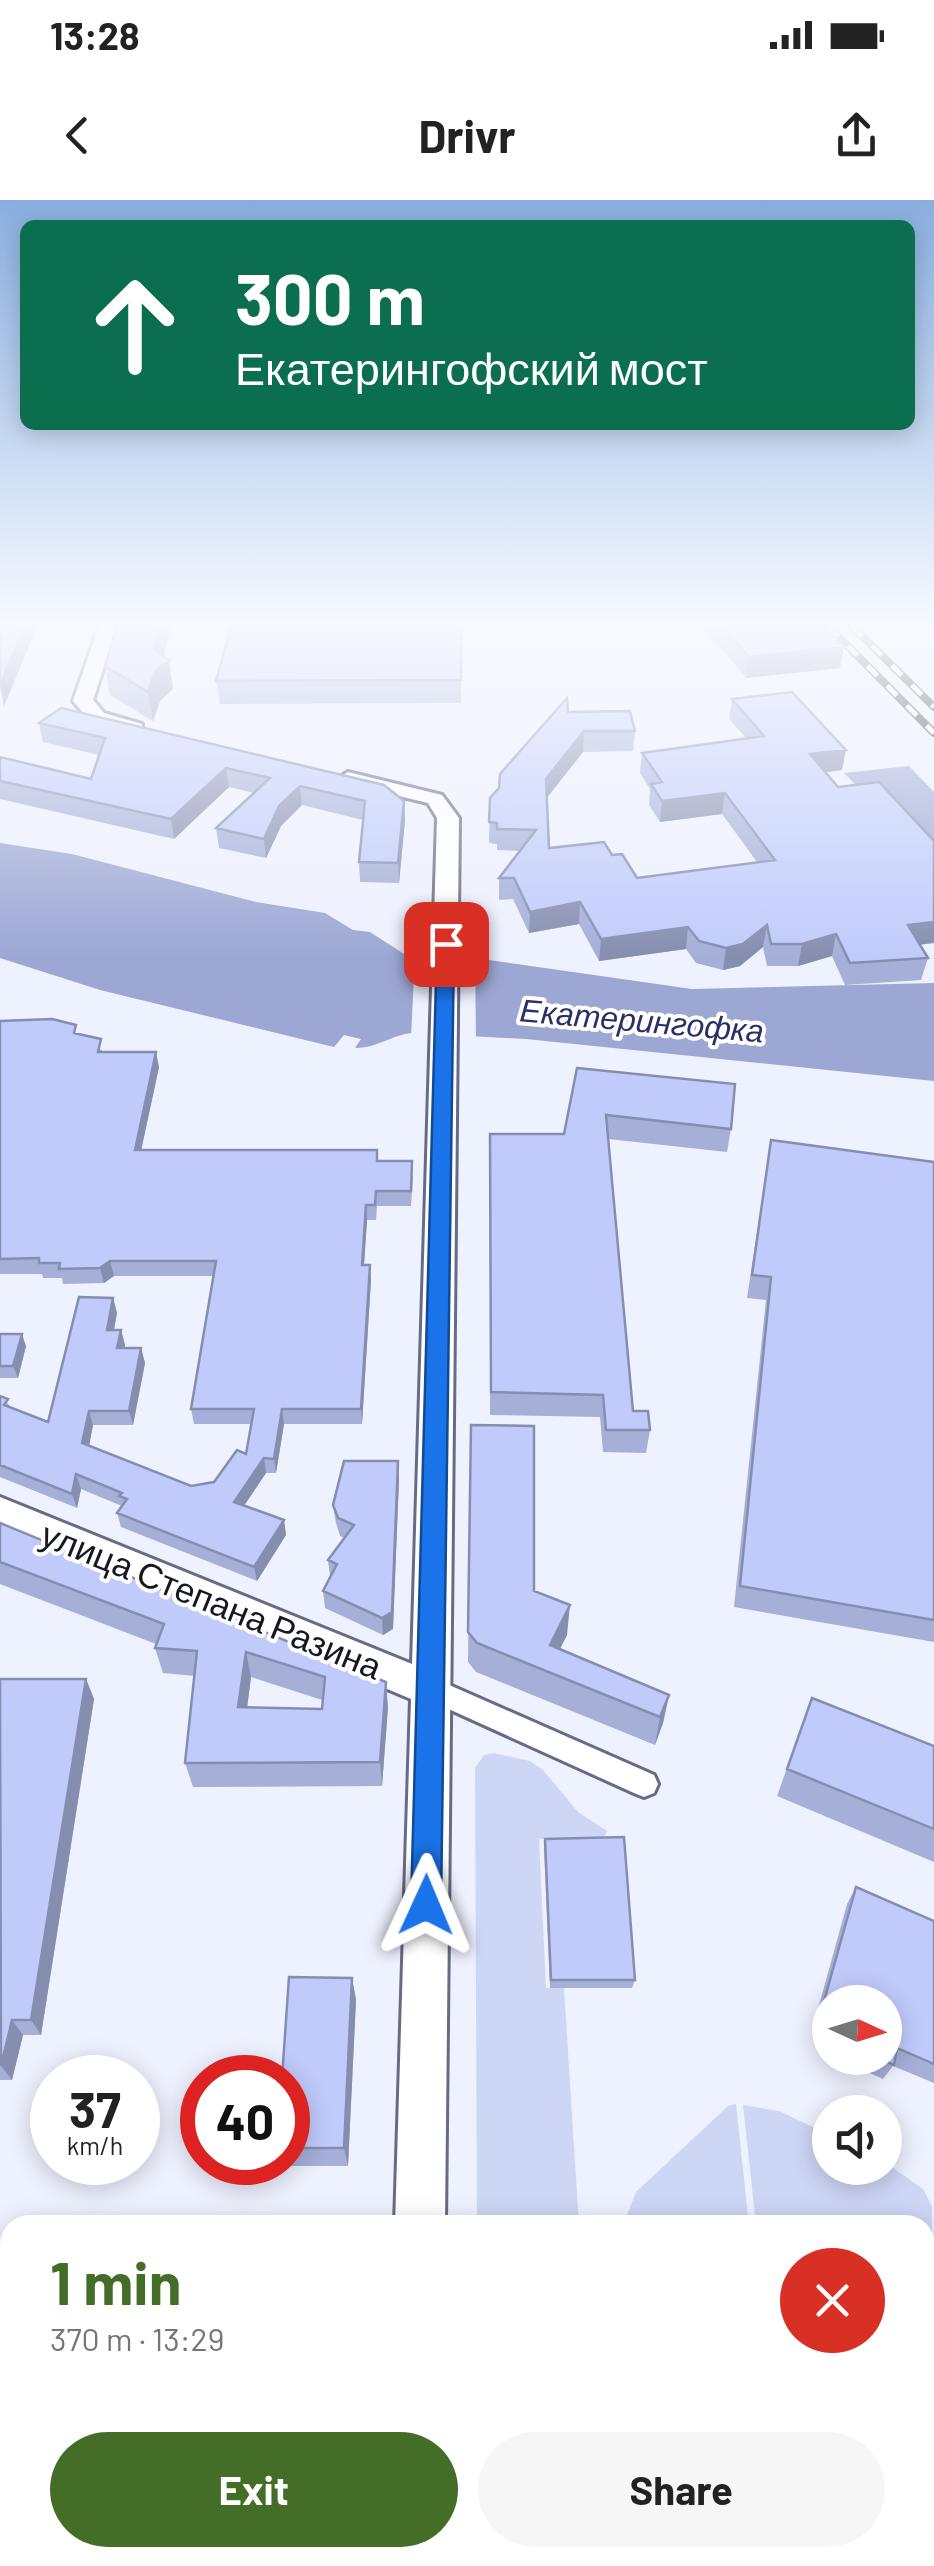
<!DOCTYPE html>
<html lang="en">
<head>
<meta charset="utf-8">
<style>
	:root { --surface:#fff; --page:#f6f6f6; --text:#222; --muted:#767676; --accent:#446d28 }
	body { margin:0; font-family:Barlow,sans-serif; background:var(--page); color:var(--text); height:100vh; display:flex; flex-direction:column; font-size:38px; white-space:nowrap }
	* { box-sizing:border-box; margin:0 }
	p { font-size:32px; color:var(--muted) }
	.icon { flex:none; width:55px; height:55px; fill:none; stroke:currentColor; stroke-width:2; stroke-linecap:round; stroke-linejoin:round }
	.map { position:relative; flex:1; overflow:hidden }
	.drawer { position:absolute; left:0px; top:2015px; width:935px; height:352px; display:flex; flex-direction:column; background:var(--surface); border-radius:30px 30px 0 0; box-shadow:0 5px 25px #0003 }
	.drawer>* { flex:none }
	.guide { position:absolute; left:20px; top:20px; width:895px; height:210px; border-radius:15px; box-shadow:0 5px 25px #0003; background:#0b6e4f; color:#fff; overflow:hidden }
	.needle { width:65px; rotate:94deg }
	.tools { position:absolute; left:812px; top:1785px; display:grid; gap:20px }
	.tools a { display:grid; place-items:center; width:90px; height:90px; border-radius:50%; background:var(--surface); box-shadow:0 5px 25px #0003; font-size:50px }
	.speed { position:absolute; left:30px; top:1855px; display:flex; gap:20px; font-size:50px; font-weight:700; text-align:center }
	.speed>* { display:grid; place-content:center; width:130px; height:130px; border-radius:50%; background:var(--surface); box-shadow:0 5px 25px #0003; line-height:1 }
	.speed small { font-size:25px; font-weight:400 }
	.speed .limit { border:15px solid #d22; background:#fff; color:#111 }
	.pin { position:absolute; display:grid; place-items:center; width:85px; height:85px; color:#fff; margin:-42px; border-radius:20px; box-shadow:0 5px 15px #0006 }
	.me { position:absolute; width:110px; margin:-55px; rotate:1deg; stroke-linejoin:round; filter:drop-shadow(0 0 8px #0008) }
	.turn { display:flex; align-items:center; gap:35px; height:210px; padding:0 50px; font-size:45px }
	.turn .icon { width:130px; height:130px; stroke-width:2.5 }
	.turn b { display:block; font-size:70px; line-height:85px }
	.round { display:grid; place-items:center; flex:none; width:105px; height:105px; border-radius:52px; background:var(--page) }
	.headline { display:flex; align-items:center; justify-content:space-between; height:170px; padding:0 50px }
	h1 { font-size:60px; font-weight:700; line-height:75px; color:var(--accent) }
	.primary-button { display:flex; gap:20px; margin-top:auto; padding:20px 50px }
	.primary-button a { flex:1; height:115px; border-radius:60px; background:var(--accent); color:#fff; font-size:40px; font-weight:700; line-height:115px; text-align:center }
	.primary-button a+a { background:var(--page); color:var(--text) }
	.status { display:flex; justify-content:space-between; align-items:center; height:70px; padding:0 50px; background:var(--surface); direction:ltr }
	.status svg { height:28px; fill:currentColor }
	header { display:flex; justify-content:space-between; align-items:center; height:130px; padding:0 50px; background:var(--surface); font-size:45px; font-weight:700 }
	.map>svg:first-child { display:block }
	.green { fill:#ced6f6 }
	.water { fill:#9ca7d4 }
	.pier { fill:#eef1fe }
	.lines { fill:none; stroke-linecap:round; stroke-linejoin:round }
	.street-casing { stroke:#666c87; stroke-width:6 }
	.secondary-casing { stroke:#666c87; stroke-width:6 }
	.street { fill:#fff; fill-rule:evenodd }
	.secondary { fill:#fff; fill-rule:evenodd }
	.rail-casing { stroke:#2e303a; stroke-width:8 }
	.rail { stroke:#fff; stroke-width:5; stroke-dasharray:14; stroke-linecap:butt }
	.wall { fill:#a5afd8; fill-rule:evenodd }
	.shaded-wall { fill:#868eb0 }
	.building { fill:#c0cbfb; stroke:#868eb0; stroke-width:2.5; fill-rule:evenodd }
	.route { fill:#1a73e8; stroke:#114b97; stroke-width:2.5 }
	.labels { text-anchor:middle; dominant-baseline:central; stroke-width:8; stroke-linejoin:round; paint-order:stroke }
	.far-water-label { font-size:32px; font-style:italic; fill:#293068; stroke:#fff }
	.street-label { font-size:35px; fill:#151721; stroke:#fff }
</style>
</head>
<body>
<div class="status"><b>13:28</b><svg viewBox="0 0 49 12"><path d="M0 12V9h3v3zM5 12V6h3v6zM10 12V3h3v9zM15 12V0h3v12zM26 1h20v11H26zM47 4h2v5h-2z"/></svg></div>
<header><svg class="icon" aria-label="back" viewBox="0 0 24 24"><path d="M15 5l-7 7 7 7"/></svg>Drivr<svg class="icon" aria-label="share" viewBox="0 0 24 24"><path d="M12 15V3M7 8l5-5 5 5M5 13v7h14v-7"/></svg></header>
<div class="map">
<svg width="934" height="2366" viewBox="0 0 934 2366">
	<rect width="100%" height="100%" fill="#eef1fe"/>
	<path class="green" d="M493 1553 530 1561 543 1570 578 1612 607 1631 604 1638 539 1639 546 1788H564L579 2025H477L475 1568 484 1555Z
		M736 1904 749 2025H623L636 1992 728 1906Z
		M743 1905 779 1911 830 1935V1968H885V1962L923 1989 932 2006 934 2366H797L794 2358H925V2025H756Z
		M479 2358H599L600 2366H479Z
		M635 2358H780L778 2366H635Z"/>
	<path class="water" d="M909 566 934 592V664L844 573Z
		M0 643 72 654 256 702 325 713 353 730 370 732 415 761 482 759 692 789 934 783V881L526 839 412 833C391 835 378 848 355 848L361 839 344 835 334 847 100 790 0 758Z"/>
	<path class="pier" d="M415 754 475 756 476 842 411 838Z"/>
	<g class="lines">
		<defs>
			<path id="street" d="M431 1477 654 1575 658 1584 654 1593 644 1597 634 1593 422 1497 418 1489 422 1481Z"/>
			<path id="secondary" d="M99 426H117L93 500 104 513 142 524V532L90 521 73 501Z
				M348 572 442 595 459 618 445 2025H395L411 1499 0 1326V1297L412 1464 437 618 428 603 341 582 338 578Z
				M385 2358H441V2366H385Z"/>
		</defs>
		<use href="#street" class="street-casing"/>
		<use href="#secondary" class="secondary-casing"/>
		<use href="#street" class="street"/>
		<use href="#secondary" class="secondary"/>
		<defs>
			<path id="rail" d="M828 426 934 533
				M852 426 934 507"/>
		</defs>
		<use href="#rail" class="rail-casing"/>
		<use href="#rail" class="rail"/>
	</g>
	<path class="wall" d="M117 426H171L163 456 173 489 160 501 153 521 110 495 105 466Z
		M461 426V503L220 504 216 481Z
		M702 426H823L840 468 746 478Z
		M732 499 842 570 826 572 928 758 921 780 845 785 832 756 798 766H767L763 747 740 766 723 770 696 763 686 749 599 761 579 724 529 733 513 699 499 700V678L520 651 497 650V644L489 643 490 598 568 512 635 531 633 551 583 552 547 598 549 648 612 655 637 678 757 662 722 614 660 622 649 605 650 589 640 573 642 553 746 538 729 519Z
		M39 523 404 601 405 620 399 683 360 682 359 662 363 620 302 605 281 626 266 658 219 648 216 628 254 593 229 587 174 639 0 599V557L91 579 99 555 43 542Z
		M0 820 78 834 104 852 159 867 141 950 378 961 413 976 411 1006H377L376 1020H367L364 1065 371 1080 362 1224H284L276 1273H266L244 1306 284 1320 286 1335 257 1381 121 1327 117 1313 122 1306 81 1289 77 1308 0 1277V1196L12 1208 48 1222 113 1098 117 1113 114 1130H121L125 1145 124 1148H141L145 1163 133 1225H93L89 1245 191 1286 214 1282 246 1254 251 1224H194L191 1209 213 1076H114L104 1083 63 1084 62 1078H43L42 1074H0Z
		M577 868 731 929 727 952 608 939 633 1211 650 1230 646 1253 603 1252 600 1217 490 1215V934H564Z
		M771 940 934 962V1442L734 1407 766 1100 747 1098Z
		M0 1134 26 1146 18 1178H0Z
		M471 1225 534 1391 567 1435 560 1449 669 1495 663 1523 655 1545 476 1472 468 1462Z
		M398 1261 399 1279 393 1429 383 1435 325 1408 323 1391 330 1376 328 1360 345 1338 340 1336 336 1323 333 1305Z
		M0 1323 388 1507 382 1586 193 1587 185 1563 195 1476 163 1473 155 1448 156 1444 0 1384ZM251 1477 322 1500V1509L247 1507Z
		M0 1479H86L94 1499 41 1835H23L12 1880H0Z
		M812 1498 934 1546V1662L777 1596Z
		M545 1639 635 1780 632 1788H550L544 1649Z
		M856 1687 934 1721V1883L893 1866 883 1879 836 1858H885L830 1802V1833L813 1827 847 1704Z
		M352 1778 356 1800 348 1966H283L282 1962H288V1878Z"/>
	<path class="shaded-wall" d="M25 426H37L4 507 0 485Z
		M160 426H171L161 467 169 460 173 489 160 501 153 521 148 492 154 449Z
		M844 447 840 468 746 478 749 457Z
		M584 531 583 552 545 600 546 579Z
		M846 550 842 570 806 575 810 554Z
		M226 568 229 587 174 639 171 619Z
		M300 586 302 605 281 626 266 658 264 639 279 606Z
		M725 593 722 614 660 622 662 601Z
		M404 601 405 620 399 683 398 663Z
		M580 702 579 724 529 733 530 712Z
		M934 722V743L902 747 908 725Z
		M767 725 763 747 740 766 723 770 726 748Z
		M688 727 686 749 599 761 601 739Z
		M836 734 832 756 798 766 802 744Z
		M156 852 159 867 138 965 135 950Z
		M366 1005 367 1020 363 1080 362 1065Z
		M110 1061 114 1076 104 1083 100 1068Z
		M370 1065 371 1080 362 1224 361 1209Z
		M113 1098 117 1113 111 1145 107 1130Z
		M121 1130 125 1145 121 1163 117 1148Z
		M22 1134 26 1146 18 1178 13 1166Z
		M141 1148 145 1163 133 1225 129 1211Z
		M282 1209 284 1224 276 1273 274 1259Z
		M89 1211 93 1225 87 1257 82 1243Z
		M264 1258 266 1273 237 1316 234 1302Z
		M398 1261 399 1279 393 1429 383 1435 382 1418Z
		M76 1274 81 1289 77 1308 72 1294Z
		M284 1320 286 1335 257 1381 254 1367Z
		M570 1405 567 1435 547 1474 550 1445Z
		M246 1452 251 1477 244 1532 238 1507Z
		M86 1479 94 1499 41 1835 31 1820Z
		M386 1482 388 1507 382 1586 380 1562Z
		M669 1495 663 1523 655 1545 660 1517Z
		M352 1778 356 1800 348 1966 344 1948Z
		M12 1820 23 1835 12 1880 1 1866Z
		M29 2358H43L42 2366H28Z
		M324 2358H331L330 2366H324Z"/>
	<path class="building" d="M0 426H25L0 485Z
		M117 426H160L154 449 169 460 155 472 148 492 105 466Z
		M231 426H461V480L216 481Z
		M722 426H823L844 447 749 457Z
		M792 492 846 550 810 554 838 587 879 582 934 641V722L908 725 928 758 850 763 836 734 802 744H771L767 725 743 744 726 748 699 741 688 727 601 739 580 702 530 712 514 678H499L536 630 497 629V623L489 622 490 598 499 588 500 574 567 498 568 512 630 511 635 531H584L546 579 549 648 604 642 612 655 622 654 637 678 775 660 725 593 662 601 651 584 662 582 642 553 764 536 732 499Z
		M61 508 384 585 404 601 398 663 359 662 365 601 300 586 279 606 264 639 216 628 270 578 226 568 171 619 0 581V557L91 579 105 538 39 523Z
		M52 819 76 825 74 833 101 839 98 852H156L135 950H377V961H412L411 991H376L375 1005H366L362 1065H370L361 1209H282L274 1259 264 1258 234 1302 284 1320 254 1367 117 1313 127 1299 119 1296 122 1293 76 1274 72 1294 0 1265V1196L8 1199 4 1205 48 1222 79 1097 113 1098 107 1130H121L117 1148H141L129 1211H89L82 1243 191 1286 214 1282 237 1250 246 1254 254 1209H191L216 1061H110L100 1068 59 1069 60 1063H39V1058L0 1059V821Z
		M577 868 735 884 731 929 606 915 633 1211H648L650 1230H606L603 1195 491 1192 490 934H564Z
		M771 940 934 962V1420L740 1386 771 1077 752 1075Z
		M0 1134H22L13 1166H0Z
		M471 1225 534 1226V1391L570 1405 550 1445 669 1495 660 1517 477 1443 468 1432Z
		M344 1261H398L392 1412 382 1418 323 1391 337 1364 328 1360 354 1325 338 1318 333 1305Z
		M0 1323 386 1482 380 1562 185 1563 197 1451 155 1448 164 1424 0 1362ZM246 1452 325 1477 322 1509 238 1507Z
		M0 1479H86L31 1820H12L1 1866Z
		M812 1498 934 1546V1629L787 1569Z
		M624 1637 635 1780H551L545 1639Z
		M856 1687 934 1721V1864L897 1848 894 1865 878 1858H885V1802H830V1815L821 1812Z
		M289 1777 352 1778 344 1948H288V1878H282Z
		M6 2070H10V2358H29L28 2366H0V2102Z
		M244 2358H324V2366H243Z"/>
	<linearGradient id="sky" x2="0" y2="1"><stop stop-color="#89afe0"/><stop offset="0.56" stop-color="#f7f9ff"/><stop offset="1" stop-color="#f7f9ff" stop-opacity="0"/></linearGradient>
	<rect width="934" height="757" fill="url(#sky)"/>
	<path class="route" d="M446 739 454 744 441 1705 437 1716 426 1720 415 1716 411 1705 437 744Z"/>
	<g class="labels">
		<g class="far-water-label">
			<text transform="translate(642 819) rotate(5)">Екатерингофка</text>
		</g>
		<g class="street-label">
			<text transform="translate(212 1399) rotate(22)">улица Степана Разина</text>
		</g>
	</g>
</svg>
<div class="tools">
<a><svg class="needle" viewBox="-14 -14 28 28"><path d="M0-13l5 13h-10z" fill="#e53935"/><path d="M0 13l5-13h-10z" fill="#767676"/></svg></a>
<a><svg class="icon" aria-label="sound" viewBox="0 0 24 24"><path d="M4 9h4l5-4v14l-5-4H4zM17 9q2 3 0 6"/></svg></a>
</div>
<div class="speed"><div>37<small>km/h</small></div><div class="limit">40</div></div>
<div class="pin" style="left:446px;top:744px;background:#d93025"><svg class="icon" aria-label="arrive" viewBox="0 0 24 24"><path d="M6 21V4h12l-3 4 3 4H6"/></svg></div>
<svg class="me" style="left:426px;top:1705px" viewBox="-20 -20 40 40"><path d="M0-17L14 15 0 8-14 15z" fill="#1a73e8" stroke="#fff" stroke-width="4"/></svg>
<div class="guide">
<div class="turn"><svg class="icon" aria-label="ahead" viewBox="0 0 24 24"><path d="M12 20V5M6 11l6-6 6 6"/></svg><div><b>300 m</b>Екатерингофский мост</div></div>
</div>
<section class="drawer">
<div class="headline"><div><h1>1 min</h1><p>370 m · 13:29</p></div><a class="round" style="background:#d93025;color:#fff"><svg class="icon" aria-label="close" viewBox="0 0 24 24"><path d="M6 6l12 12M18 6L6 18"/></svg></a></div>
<div class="primary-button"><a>Exit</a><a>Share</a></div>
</section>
</div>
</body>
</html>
